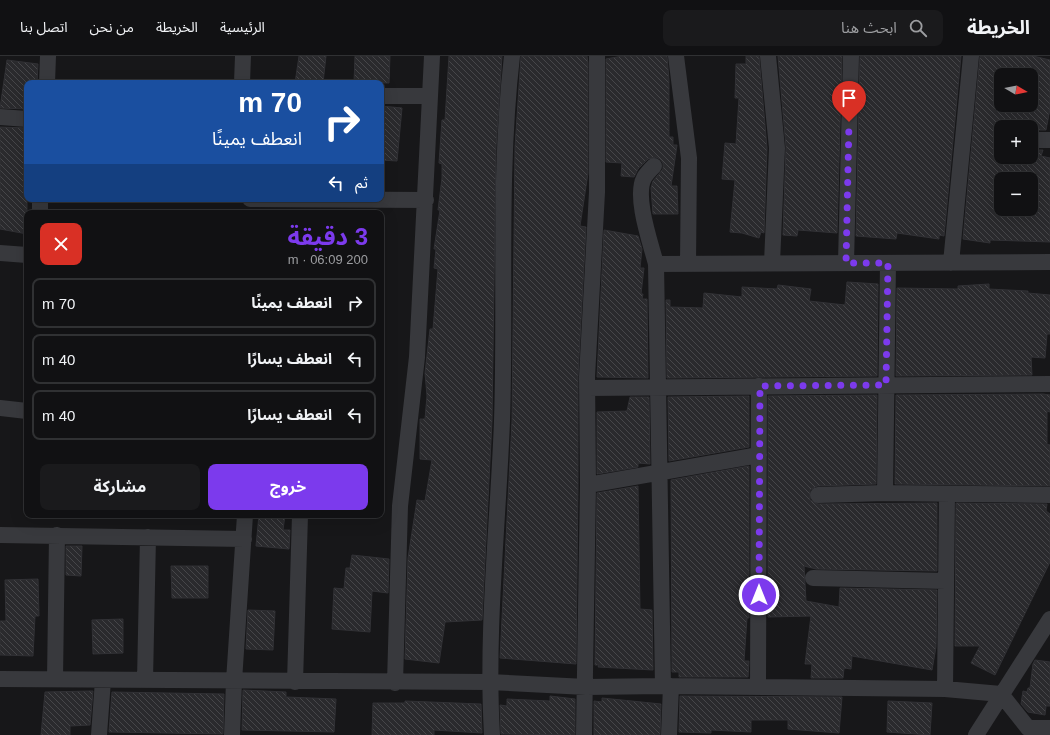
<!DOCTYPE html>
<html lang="ar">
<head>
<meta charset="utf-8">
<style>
	:root { --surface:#111113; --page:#1a1a1c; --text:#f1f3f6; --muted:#9c9da0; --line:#303133; --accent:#7c3aed }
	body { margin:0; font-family:Arial,"Noto Sans Arabic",sans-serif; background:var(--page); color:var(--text); direction:rtl; height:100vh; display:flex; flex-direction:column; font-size:15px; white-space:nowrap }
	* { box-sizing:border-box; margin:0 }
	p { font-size:13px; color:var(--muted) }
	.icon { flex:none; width:22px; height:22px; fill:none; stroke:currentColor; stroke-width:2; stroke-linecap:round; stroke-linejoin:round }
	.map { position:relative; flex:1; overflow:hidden; direction:ltr }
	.sheet { position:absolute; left:24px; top:154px; width:360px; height:308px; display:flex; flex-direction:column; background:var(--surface); border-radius:8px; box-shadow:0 4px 16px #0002,0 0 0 1px var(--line); direction:rtl }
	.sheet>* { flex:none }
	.top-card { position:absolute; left:24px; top:24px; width:360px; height:122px; border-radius:8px; box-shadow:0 4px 16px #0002,0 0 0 1px var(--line); direction:rtl; background:#1a4fa0; color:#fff; overflow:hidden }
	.needle { width:26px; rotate:100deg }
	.buttons { position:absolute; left:994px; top:12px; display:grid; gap:8px }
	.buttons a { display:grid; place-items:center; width:44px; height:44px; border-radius:8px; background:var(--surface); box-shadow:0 4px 16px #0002,0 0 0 1px var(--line); font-size:20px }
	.pin { position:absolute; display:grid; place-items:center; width:34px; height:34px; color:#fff; margin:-41px -17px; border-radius:50% 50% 50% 0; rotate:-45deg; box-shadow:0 0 4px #0007 }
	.pin .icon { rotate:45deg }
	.me { position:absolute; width:44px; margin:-22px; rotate:0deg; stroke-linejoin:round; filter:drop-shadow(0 0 3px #0008) }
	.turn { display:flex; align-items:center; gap:14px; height:84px; padding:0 16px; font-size:18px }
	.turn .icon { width:52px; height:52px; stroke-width:2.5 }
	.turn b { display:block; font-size:28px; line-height:34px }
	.then { display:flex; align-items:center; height:38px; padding:0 16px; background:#0003; gap:8px; font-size:15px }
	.round { display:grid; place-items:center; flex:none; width:42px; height:42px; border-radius:8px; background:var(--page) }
	.headline { display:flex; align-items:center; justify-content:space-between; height:68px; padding:0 16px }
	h1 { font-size:24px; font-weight:700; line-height:30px; color:var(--accent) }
	.button { display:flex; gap:8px; margin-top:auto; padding:8px 16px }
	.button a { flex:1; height:46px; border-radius:8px; background:var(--accent); color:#fff; font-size:16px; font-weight:700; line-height:46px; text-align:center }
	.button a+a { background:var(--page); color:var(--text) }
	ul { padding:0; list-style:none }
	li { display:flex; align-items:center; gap:12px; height:50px; margin:0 8px 6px; padding:0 8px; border:2px solid var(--line); border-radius:8px }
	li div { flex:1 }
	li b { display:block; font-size:15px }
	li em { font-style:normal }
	header { display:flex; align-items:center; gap:24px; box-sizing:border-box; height:56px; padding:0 20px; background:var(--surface); border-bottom:1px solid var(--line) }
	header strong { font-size:19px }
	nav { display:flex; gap:22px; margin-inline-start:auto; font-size:14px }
	.search { width:280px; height:36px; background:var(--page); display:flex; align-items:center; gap:10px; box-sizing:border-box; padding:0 14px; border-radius:8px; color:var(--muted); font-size:15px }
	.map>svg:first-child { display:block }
	.building { fill:url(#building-back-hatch); stroke:#313135; fill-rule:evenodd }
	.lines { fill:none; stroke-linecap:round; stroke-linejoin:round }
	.street { stroke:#38393d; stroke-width:16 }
	.route { stroke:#7c3aed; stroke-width:7; stroke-dasharray:0 12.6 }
</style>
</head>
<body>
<header>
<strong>الخريطة</strong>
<div class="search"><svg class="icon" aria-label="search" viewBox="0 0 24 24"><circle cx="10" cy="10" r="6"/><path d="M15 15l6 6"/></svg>ابحث هنا</div>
<nav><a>الرئيسية</a><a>الخريطة</a><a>من نحن</a><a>اتصل بنا</a></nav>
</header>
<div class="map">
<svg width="1050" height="679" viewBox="0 0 1050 679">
	<defs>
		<pattern id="building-back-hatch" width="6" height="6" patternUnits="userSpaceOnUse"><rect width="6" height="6" fill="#2a2a2d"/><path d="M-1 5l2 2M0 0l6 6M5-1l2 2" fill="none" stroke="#464649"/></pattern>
	</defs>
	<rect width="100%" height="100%" fill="#171719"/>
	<path class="building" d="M299 0H326L323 27H295Z
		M355 0H390L389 27 354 26Z
		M449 0H502L496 91 492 365 482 564 445 566 439 607 405 603 408 502 417 444 425 445 432 404 420 403V363H425L427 340 425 317 430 273H433L438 213 434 212 436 193H434L440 154H438L442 122V108L439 107 442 64H445Z
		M521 0H587L588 7V117L580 170 586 171 578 320V429L576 608 500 602 512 365 515 91Z
		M622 0H667L669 24V81H673V89H677L671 130H677L678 158H653L651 132 653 125 663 113V107L660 103 656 101 648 103 638 113 634 121 621 120 622 107 606 106V3Z
		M746 0H759L767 92 764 177 761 176 759 182 742 177 730 176 735 124 722 123 725 87 736 88 739 42H735L736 8H746Z
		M778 0H842L837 177 798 174 797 180 783 179 786 91Z
		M860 0H961L944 180 939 179V183L897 177 896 183 856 180Z
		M980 0H1033L1050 4V53L1046 74H1031V71H1001V101H1031V94H1043L1041 100 1050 102V186L990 184V187L963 183ZM1001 19H1031V49H1001ZM1001 123H1031V153H1001Z
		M7 4 38 8 37 27H27V53L0 52Z
		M381 50 402 52 397 105 381 104Z
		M0 71 27 72V178L0 173Z
		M604 174 638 180 642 193 640 212H644L641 238H643L642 243H647L648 322 597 321Z
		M847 226 878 228 877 320 667 322 666 244H670V251L703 252 704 237 742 241V231L777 233 778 229 811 233 809 245 845 249Z
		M989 228V233L1028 235V237L1050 239V278H1047L1045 302 1031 301 1032 319 896 320 897 232 958 233V230Z
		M1043 338 1050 339V356L1047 355V388L1050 389V430L895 428 896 339Z
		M877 339 876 428 817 430 810 434V444L818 448 937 447V515L816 513 804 510 806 545 839 551 840 532 937 534 936 591 932 614 852 600 851 613 844 612 843 622H811L812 608H805L811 560 768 561V340Z
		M749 340V391L669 405 668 341Z
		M630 341H649L650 408 638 407V411L597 418V356L627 355Z
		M749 410V562H747L744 605H749L748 621H679V616H672L671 424Z
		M638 430 640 553 652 554 653 614 598 611 599 609H595L597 437Z
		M956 447 1047 448 1046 455 1050 458V506L995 619 971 607 980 590H955Z
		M259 459H285L283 474H290L289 493 256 490Z
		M66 490H82L81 520 66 519Z
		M352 499 389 503 388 537 372 535 370 576 332 573 334 532 344 533 346 512H350Z
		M171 510H208V542H172Z
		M38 523 39 560H35L33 600 0 599V565H6L5 524Z
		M248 554 275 555 273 594 246 593Z
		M123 563V597L93 598 92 564Z
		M1035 604 1050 606V650H1046L1045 659 1028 656 1021 648 1023 635 1027 636 1028 632H1030L1033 608Z
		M243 634 286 636V641L336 643 334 676 242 674Z
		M91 635H93L90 669 70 670V679H41L45 636Z
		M112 636 224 638 223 678 109 676Z
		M550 640 575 643V679L501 678 500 649 507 650V643L550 645Z
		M680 640 842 641 839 677 788 673V664H751V676L711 674V677L679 676Z
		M602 642 661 648 660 679H594V645L602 646Z
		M405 645 481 648 482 677 434 674V679H372L373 647H405Z
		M888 645 932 647 930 679 887 676Z"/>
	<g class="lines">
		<path class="street" d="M676 0 689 102 688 208
			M768 0 777 92 772 207
			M47 27 48 0
			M242 27 243 0
			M381 40H430
			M0 61 27 63
			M1031 84H1050
			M654 110C650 114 646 118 644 122 634 141 651 188 656 208L663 630
			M250 143 426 144
			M40 157V143
			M0 197 27 199
			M846 207 851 0
			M951 207 971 0
			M656 208 1050 206
			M587 332 1050 328
			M0 352 27 355
			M588 429 759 399
			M885 437 888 207
			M818 439 885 437 1050 439
			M0 479 244 483
			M813 522 946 525
			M0 623 489 626 586 631 663 630 945 633 1001 638 1028 672H1050
			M55 623 57 479
			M145 624 148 481
			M295 626 300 459
			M395 627 400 450 417 301 432 0
			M758 631 759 330
			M945 633 947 438
			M99 679 103 624
			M232 679 234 625 245 459
			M492 679C486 574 498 470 502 365 506 244 498 121 512 0
			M584 679 588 429 587 321 597 136V0
			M669 679 671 630
			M976 679 1050 563"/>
	</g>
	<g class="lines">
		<path class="route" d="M759 539 760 330 886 329 888 207H846L849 66"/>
	</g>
</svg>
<div class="buttons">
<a><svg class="needle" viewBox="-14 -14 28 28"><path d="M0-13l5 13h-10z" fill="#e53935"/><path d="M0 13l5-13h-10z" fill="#9c9da0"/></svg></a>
<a>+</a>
<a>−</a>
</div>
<div class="pin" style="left:849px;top:66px;background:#d93025"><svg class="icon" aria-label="arrive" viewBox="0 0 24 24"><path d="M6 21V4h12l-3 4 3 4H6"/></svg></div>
<svg class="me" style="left:759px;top:539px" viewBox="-20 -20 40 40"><circle r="17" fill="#7c3aed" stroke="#fff" stroke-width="3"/><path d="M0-11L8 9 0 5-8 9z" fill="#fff"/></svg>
<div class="top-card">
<div class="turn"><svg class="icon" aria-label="right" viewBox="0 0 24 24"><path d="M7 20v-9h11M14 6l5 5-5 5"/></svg><div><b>70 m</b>انعطف يمينًا</div></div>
<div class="then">ثم<svg class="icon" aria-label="left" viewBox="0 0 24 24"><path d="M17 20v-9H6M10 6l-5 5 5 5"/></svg></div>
</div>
<section class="sheet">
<div class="headline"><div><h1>3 دقيقة</h1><p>200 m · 06:09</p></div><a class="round" style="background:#d93025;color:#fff"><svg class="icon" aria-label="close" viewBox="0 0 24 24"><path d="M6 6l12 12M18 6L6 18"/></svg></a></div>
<ul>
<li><svg class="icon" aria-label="right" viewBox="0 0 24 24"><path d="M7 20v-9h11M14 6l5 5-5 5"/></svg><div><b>انعطف يمينًا</b></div><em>70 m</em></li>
<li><svg class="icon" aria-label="left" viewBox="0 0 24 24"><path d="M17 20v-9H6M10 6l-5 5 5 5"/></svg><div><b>انعطف يسارًا</b></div><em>40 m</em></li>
<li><svg class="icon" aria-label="left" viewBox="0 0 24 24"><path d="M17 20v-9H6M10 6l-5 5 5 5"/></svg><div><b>انعطف يسارًا</b></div><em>40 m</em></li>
</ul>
<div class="button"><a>خروج</a><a>مشاركة</a></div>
</section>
</div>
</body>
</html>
